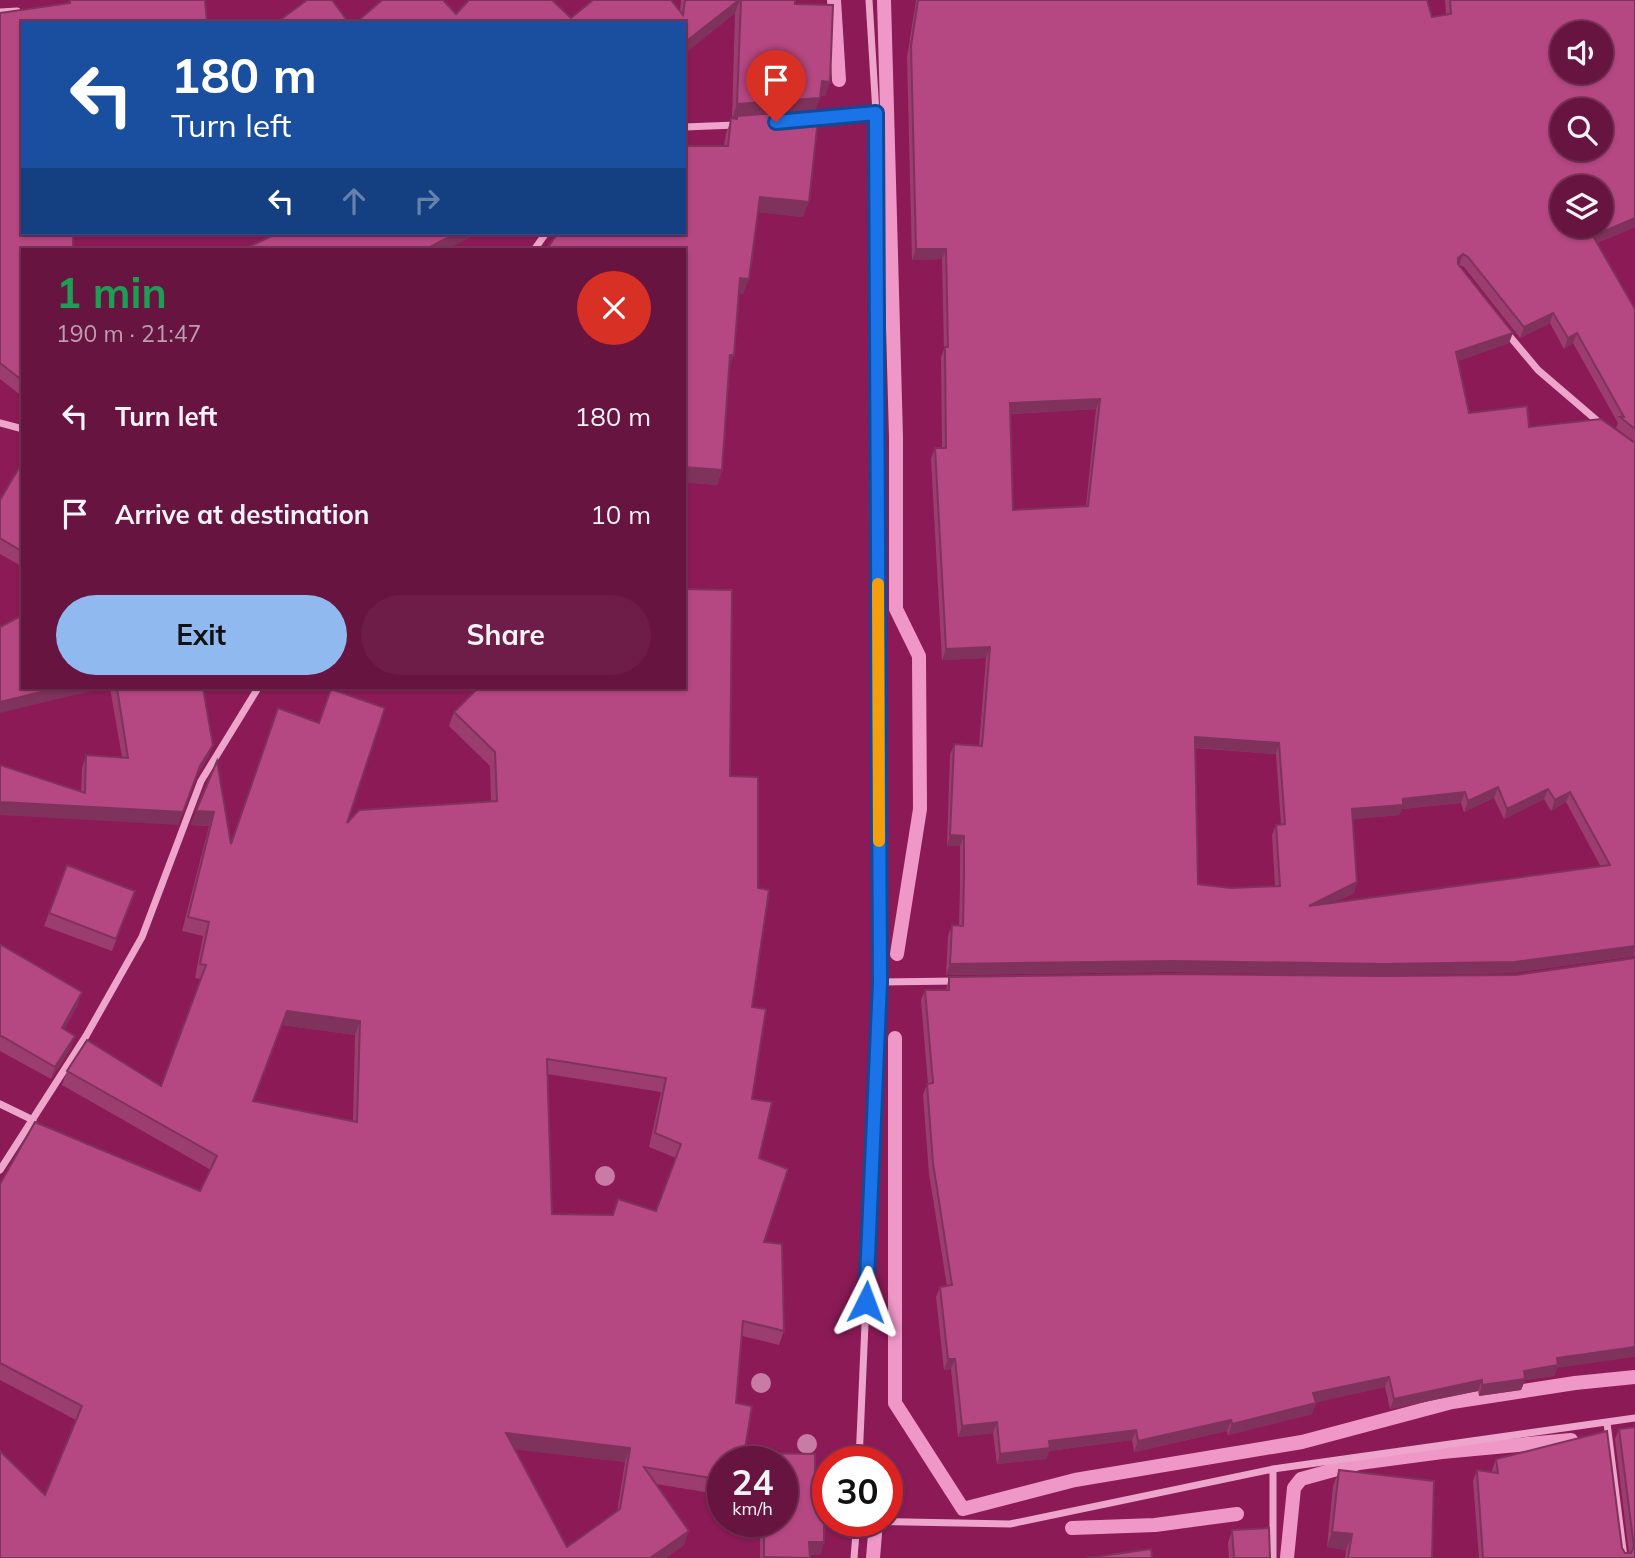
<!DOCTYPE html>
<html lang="en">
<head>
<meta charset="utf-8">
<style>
	:root { --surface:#681440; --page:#6d1d47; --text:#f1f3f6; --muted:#bd9eb1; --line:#7b3359; --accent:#90b9f0 }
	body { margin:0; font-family:Mulish,sans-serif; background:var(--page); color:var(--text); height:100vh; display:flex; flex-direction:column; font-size:26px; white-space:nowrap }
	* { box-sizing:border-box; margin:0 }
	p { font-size:23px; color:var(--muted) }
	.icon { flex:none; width:38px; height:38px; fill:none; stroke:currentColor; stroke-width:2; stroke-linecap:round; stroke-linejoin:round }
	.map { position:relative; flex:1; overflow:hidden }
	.details { position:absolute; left:21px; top:248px; width:665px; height:441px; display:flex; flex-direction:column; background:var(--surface); border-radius:0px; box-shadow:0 2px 5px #0004,0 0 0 2px var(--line) }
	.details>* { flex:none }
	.top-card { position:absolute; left:21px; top:21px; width:665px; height:214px; border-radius:0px; box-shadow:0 2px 5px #0004,0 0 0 2px var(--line); background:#1a4fa0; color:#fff; overflow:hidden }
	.buttons { position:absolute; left:1550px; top:21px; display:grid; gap:14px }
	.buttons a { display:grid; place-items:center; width:63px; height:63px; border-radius:50%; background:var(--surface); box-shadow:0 2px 5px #0004,0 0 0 2px var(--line); font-size:35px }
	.speed { position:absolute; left:707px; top:1446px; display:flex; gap:14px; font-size:35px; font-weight:700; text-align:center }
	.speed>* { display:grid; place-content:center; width:91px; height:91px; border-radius:50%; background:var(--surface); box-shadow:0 2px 5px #0004,0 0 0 2px var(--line); line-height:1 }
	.speed small { font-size:18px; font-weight:400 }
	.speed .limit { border:10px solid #d22; background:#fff; color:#111 }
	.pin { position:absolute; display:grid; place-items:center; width:60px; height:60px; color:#fff; margin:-72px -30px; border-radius:50% 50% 50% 0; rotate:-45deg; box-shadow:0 0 7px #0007 }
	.pin .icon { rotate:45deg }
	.me { position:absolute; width:77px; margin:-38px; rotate:3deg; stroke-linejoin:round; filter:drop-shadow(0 0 5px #0008) }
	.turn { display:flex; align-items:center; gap:24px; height:147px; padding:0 35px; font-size:32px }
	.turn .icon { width:91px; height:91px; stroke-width:2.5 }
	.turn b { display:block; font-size:49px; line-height:60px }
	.lanes { display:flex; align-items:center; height:66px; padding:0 35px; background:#0003; justify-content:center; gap:35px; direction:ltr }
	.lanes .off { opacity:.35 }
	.round { display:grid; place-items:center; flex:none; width:74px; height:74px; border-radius:37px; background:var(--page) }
	.overview { display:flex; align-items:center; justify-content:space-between; height:119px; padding:0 35px }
	h1 { font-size:42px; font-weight:700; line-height:52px; color:#1e9e55 }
	.cta { display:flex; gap:14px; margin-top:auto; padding:14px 35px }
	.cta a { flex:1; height:80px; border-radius:42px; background:var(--accent); color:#111; font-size:28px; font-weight:700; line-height:80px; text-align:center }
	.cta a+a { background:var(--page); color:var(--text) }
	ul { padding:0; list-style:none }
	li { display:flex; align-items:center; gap:21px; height:98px; padding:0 35px }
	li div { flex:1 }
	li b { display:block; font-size:26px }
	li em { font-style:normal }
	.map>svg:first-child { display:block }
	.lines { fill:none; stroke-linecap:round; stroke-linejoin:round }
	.stream { stroke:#ef98c8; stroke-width:14 }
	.minor { stroke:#eda5cc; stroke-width:7 }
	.tree { fill:#c87ba4 }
	.wall { fill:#9c3d70; fill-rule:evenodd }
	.shaded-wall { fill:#7f325b }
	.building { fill:#b54782; stroke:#7f325b; stroke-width:2; fill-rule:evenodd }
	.route-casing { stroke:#114b97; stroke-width:18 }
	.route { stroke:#1a73e8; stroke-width:12 }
	.slow { stroke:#f59e0b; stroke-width:12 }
</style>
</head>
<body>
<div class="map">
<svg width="1635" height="1558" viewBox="0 0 1635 1558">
	<rect width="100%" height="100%" fill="#8b1a56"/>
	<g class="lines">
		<path class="stream" d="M834 0 839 80
			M884 0 896 437V609L919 656 920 809 897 954
			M895 1038V1403L963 1509 1075 1480 1302 1442 1452 1402 1575 1383 1635 1377
			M1072 1528 1155 1525 1237 1514
			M873 1558 875 1534
			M1287 1558 1294 1488 1301 1479 1359 1463 1442 1452 1571 1440"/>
		<path class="minor" d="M0 12 17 11
			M811 119 876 113
			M684 127 736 125
			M534 250 546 233
			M1507 333 1538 370 1601 424
			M0 423 23 429
			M880 982 957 981
			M0 1104 33 1120
			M0 1170 86 1036 142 937 201 781 258 688
			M1607 1423 1624 1558
			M859 1461 880 982 876 113 869 0
			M857 1521 1010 1524 1273 1469 1635 1418
			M854 1558 857 1521
			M1273 1558V1469"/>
	</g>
	<g class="tree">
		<circle cx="605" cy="1176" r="10"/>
		<circle cx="761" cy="1383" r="10"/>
		<circle cx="807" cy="1444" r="10"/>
	</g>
	<path class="wall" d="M70 0H205L23 250V397L0 379V13L68 3Z
		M681 0H795V4L830 82 825 96H820L815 110 803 217 758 212 743 294 739 293 729 369 722 470 717 485 684 482V250L724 146 726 133 732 118 735 13 684 54V23H358L359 20 456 14 571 18 680 11Z
		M916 0H1427L1432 17 1446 15 1445 0H1635V227L1597 243 1635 309V442L1616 428 1618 423 1573 343 1564 349 1550 323 1520 338 1464 267 1459 265 1509 343 1458 361 1469 413 1529 427 1635 443V956L1512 973 1380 975 1170 972 946 975 948 936 952 925 959 926 960 887V846H947L950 755 954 744 979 745 986 658 942 660 931 459 935 448H942L941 357 944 349 942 259 912 260 907 57ZM1096 409 1086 506 1013 510 1010 414ZM1195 748 1276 754 1281 824 1276 825 1272 835 1275 886 1231 888 1198 884ZM1494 798 1504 819 1544 799 1551 811 1566 802 1601 867 1333 903 1354 893 1357 882 1353 819 1399 815 1402 809 1461 803 1464 812Z
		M23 461V567L0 554V500Z
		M110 688H203L213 745 208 757 195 779 178 825 81 792 82 768 86 755 122 757Z
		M454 712 730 776 752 1007V1099L759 1158 764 1242 784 1331 779 1345 742 1336 723 1461V1495L656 1484 684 1545 666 1558H0L45 1495 76 1420 0 1380V1184L200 1191 211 1170 62 1085 67 1071 161 1086 201 979 195 978 203 936 182 931 209 826 191 825 217 761 231 844 347 823 491 801 490 766 449 726ZM282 1025 355 1035 353 1121 253 1101ZM547 1074 661 1092 649 1147 676 1158 656 1211 612 1215 552 1214ZM514 1449 625 1462 617 1512 567 1547Z
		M67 865 135 891 112 951 44 926Z
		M0 944 78 1005 64 1029 71 1048 51 1079 0 1051Z
		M1516 975 1557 1368 1554 1376 1525 1380 1521 1390 1479 1396 1478 1391 1390 1409 1385 1387 1316 1402 1312 1414 1228 1435 1227 1431 1134 1452 1132 1440 1049 1451 1046 1459 997 1464 993 1433 958 1437 951 1369 944 1370 936 1297 940 1287 947 1286 929 1174 923 1095 927 1084H928L921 1000 925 990H946L949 977 1384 976Z
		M1619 1429 1635 1558H1479L1473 1481 1477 1470 1492 1472V1470L1496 1459 1622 1548 1625 1553H1629L1615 1439Z
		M756 1453 815 1454V1502H824V1542L820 1555H810V1558H760V1537H751V1521H782V1461H753Z
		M1339 1470 1432 1558H1345L1346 1550 1327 1547 1333 1486Z
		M1232 1530 1270 1558H1229L1228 1543Z"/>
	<path class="shaded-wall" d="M739 0H740L735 13 684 54V43Z
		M822 81 830 82 825 96H816Z
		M820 98 815 112 732 119 737 104Z
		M760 197 809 202 803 217 754 212Z
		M1635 218V227L1589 246 1593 236Z
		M457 233H477L473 236 446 250H424Z
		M916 249H946L942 259 912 260Z
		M1463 254 1459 265 1454 268 1458 258Z
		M740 278 749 279 743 294 734 293Z
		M1553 313 1550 323 1520 338 1524 327Z
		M1513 333 1509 343 1453 363 1456 352Z
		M1577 333 1573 343 1564 349 1568 338Z
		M730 355H734L729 370Z
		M1100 399 1096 409 1006 414 1010 403Z
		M684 467 722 470 717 485 684 482Z
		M990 647 986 658 942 660 946 649Z
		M57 688H104L0 713V702Z
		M1195 737 1279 743 1276 754 1191 747Z
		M213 745 208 757 195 779 178 825 0 815V802L183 812 200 766Z
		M1498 787 1494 798 1464 812 1468 801Z
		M1548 789 1544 799 1504 819 1507 809Z
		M1465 792 1461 803 1402 809 1399 815 1348 820 1352 809 1403 799Z
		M1570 792 1566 802 1551 811 1555 800Z
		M196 811 214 812 209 826 191 825Z
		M950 835 964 836 960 846H947Z
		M1357 882 1354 893 1305 917 1309 906Z
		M1635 946 1634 956 1512 973 1380 975 1170 972 946 975 950 964Z
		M82 992 78 1005 58 1040 62 1028Z
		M287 1011 360 1021 355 1035 282 1025Z
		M75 1036 71 1048 51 1079 55 1067Z
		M1635 1347V1357L1557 1368 1554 1376 1525 1380 1521 1390 1479 1396 1482 1385 1557 1358Z
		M948 1359H955L951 1369 944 1370Z
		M1389 1377 1385 1387 1310 1404 1313 1393Z
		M1482 1380 1478 1391 1390 1409 1394 1399Z
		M1316 1403 1312 1414 1228 1435 1232 1424Z
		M1231 1420 1227 1431 1134 1452 1138 1441Z
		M997 1422 993 1433 958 1437 962 1426Z
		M1136 1430 1132 1440 1049 1451 1046 1459 997 1464 1000 1454 1049 1441Z
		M506 1433 630 1448 625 1462 501 1448Z
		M756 1524H764L760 1537H751Z
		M689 1531 684 1545 666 1558H650Z
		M1332 1532 1352 1534 1346 1550 1327 1547Z
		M809 1542H824L820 1555H805Z"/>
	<path class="building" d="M70 0H205L207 23H23V233H73V250H23V381L0 363V13L70 3Z
		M307 0H332L349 23H276Z
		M382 0H443L456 14 469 0H552L571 18 593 0H671L683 15 685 0H739L684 43V23H361L359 20Z
		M741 0H795V4L833 5 830 82 822 81 820 98 737 104Z
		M918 0H1427L1432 17 1451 14 1450 0H1635V218L1593 236 1635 309V429L1620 417H1624L1577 333 1568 338 1553 313 1524 327 1468 257 1463 254 1458 258V264L1513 333 1456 352 1469 413 1527 406 1529 427 1601 419 1635 443V946L1515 962 1384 964 1174 961 950 964 952 925 963 926 964 877V836L950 835 954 744 982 746 990 647 946 649 935 448H946L945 347H948L946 249H916L911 46ZM1563 33H1601V72H1563ZM1563 110H1601V149H1563ZM1563 187H1601V226H1563ZM1100 399 1088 506 1013 510 1010 403ZM1195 737 1279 743 1285 824 1276 825 1280 886 1231 888 1198 884ZM1498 787 1507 809 1548 789 1555 800 1570 792 1610 865 1309 906 1357 882 1352 809 1403 805V799L1465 792 1468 801Z
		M819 110 809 202 760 197 749 279 740 278 734 355H730L722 470 684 467V250H546L558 233H684V146H728L731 118 737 119V116Z
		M278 233H457L424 250H242Z
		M23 461V552L0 538V500Z
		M684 589 732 590 730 776 758 777V888L769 890 752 1007 766 1009 752 1099 772 1102 759 1158 788 1169 764 1242 782 1244 784 1331 743 1321 736 1403 752 1406 743 1461H723V1480L644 1467 689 1531 650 1558H0V1451L45 1495 82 1406 0 1363V1184L35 1122 200 1191 217 1156 67 1071 87 1040 161 1086 206 965 200 964 209 922 188 917 214 812 196 811 217 761 231 844 278 708 319 723 331 689 385 708 347 823 359 810 497 801 495 752 454 712 478 688H684ZM287 1011 360 1021 357 1122 253 1101ZM547 1059 666 1078 655 1133 681 1144 656 1211 618 1199 613 1215 552 1214ZM506 1433 630 1448 620 1509 567 1547Z
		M23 615V688H57L0 702V627Z
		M117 688H203L213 745 200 766 183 812 0 802V765L85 793 86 755 128 758Z
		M67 865 135 891 116 939 49 913Z
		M0 944 82 992 62 1028 75 1036 55 1067 0 1035Z
		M1635 958V1347L1557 1358 1558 1365 1524 1371 1525 1379 1482 1385V1380L1394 1399 1389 1377 1313 1393 1316 1403 1232 1424 1231 1420 1138 1441 1136 1430 1049 1441 1050 1448 1000 1454 997 1422 962 1426 955 1359H948L940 1287 952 1285 933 1163 927 1084 933 1083 925 990H949V977L1174 974 1384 976 1516 975Z
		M1635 1427V1558H1483L1477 1470 1498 1473 1496 1459 1607 1431 1622 1548 1625 1553H1631L1634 1547 1619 1429Z
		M756 1453 815 1454V1502H824V1542H809L810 1558 764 1557V1524H756V1521H782V1461H756Z
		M1339 1470 1434 1481 1432 1558H1348L1352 1534 1332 1532Z
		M1269 1528 1270 1558H1234L1232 1530Z
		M1151 1549 1152 1558H1086Z"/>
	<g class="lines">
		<defs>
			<path id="route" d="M776 122 876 113 880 982 866 1302"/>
		</defs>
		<use href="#route" class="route-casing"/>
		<use href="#route" class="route"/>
		<path class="slow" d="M878 584 879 841"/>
	</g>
</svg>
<div class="buttons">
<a><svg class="icon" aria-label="sound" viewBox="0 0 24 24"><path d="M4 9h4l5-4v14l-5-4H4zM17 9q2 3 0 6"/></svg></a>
<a><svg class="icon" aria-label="search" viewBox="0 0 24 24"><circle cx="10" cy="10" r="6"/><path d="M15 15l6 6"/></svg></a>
<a><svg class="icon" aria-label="layers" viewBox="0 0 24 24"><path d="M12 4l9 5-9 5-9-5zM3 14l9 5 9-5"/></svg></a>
</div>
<div class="speed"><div>24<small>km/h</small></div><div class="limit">30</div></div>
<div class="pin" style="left:776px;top:122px;background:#d93025"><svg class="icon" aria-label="arrive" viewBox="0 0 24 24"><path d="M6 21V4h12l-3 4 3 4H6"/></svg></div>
<svg class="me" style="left:866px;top:1302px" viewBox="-20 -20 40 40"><path d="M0-17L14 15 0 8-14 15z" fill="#1a73e8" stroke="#fff" stroke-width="4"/></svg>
<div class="top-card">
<div class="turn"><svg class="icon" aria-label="left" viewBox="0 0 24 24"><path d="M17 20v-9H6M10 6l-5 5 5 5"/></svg><div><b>180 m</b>Turn left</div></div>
<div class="lanes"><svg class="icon" aria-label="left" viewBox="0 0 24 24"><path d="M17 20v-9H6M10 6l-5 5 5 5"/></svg><svg class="icon off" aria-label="ahead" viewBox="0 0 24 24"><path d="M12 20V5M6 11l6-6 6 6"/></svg><svg class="icon off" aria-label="right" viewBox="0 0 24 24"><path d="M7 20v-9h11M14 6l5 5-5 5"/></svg></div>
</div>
<section class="details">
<div class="overview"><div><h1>1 min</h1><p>190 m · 21:47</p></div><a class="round" style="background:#d93025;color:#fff"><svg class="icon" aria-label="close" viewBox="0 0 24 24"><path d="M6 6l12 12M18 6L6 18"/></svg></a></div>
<ul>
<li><svg class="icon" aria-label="left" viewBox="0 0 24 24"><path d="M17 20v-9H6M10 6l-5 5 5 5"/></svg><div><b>Turn left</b></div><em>180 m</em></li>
<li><svg class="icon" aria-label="arrive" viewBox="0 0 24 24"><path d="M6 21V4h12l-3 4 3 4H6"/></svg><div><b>Arrive at destination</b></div><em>10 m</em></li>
</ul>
<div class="cta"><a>Exit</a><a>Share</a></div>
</section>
</div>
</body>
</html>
